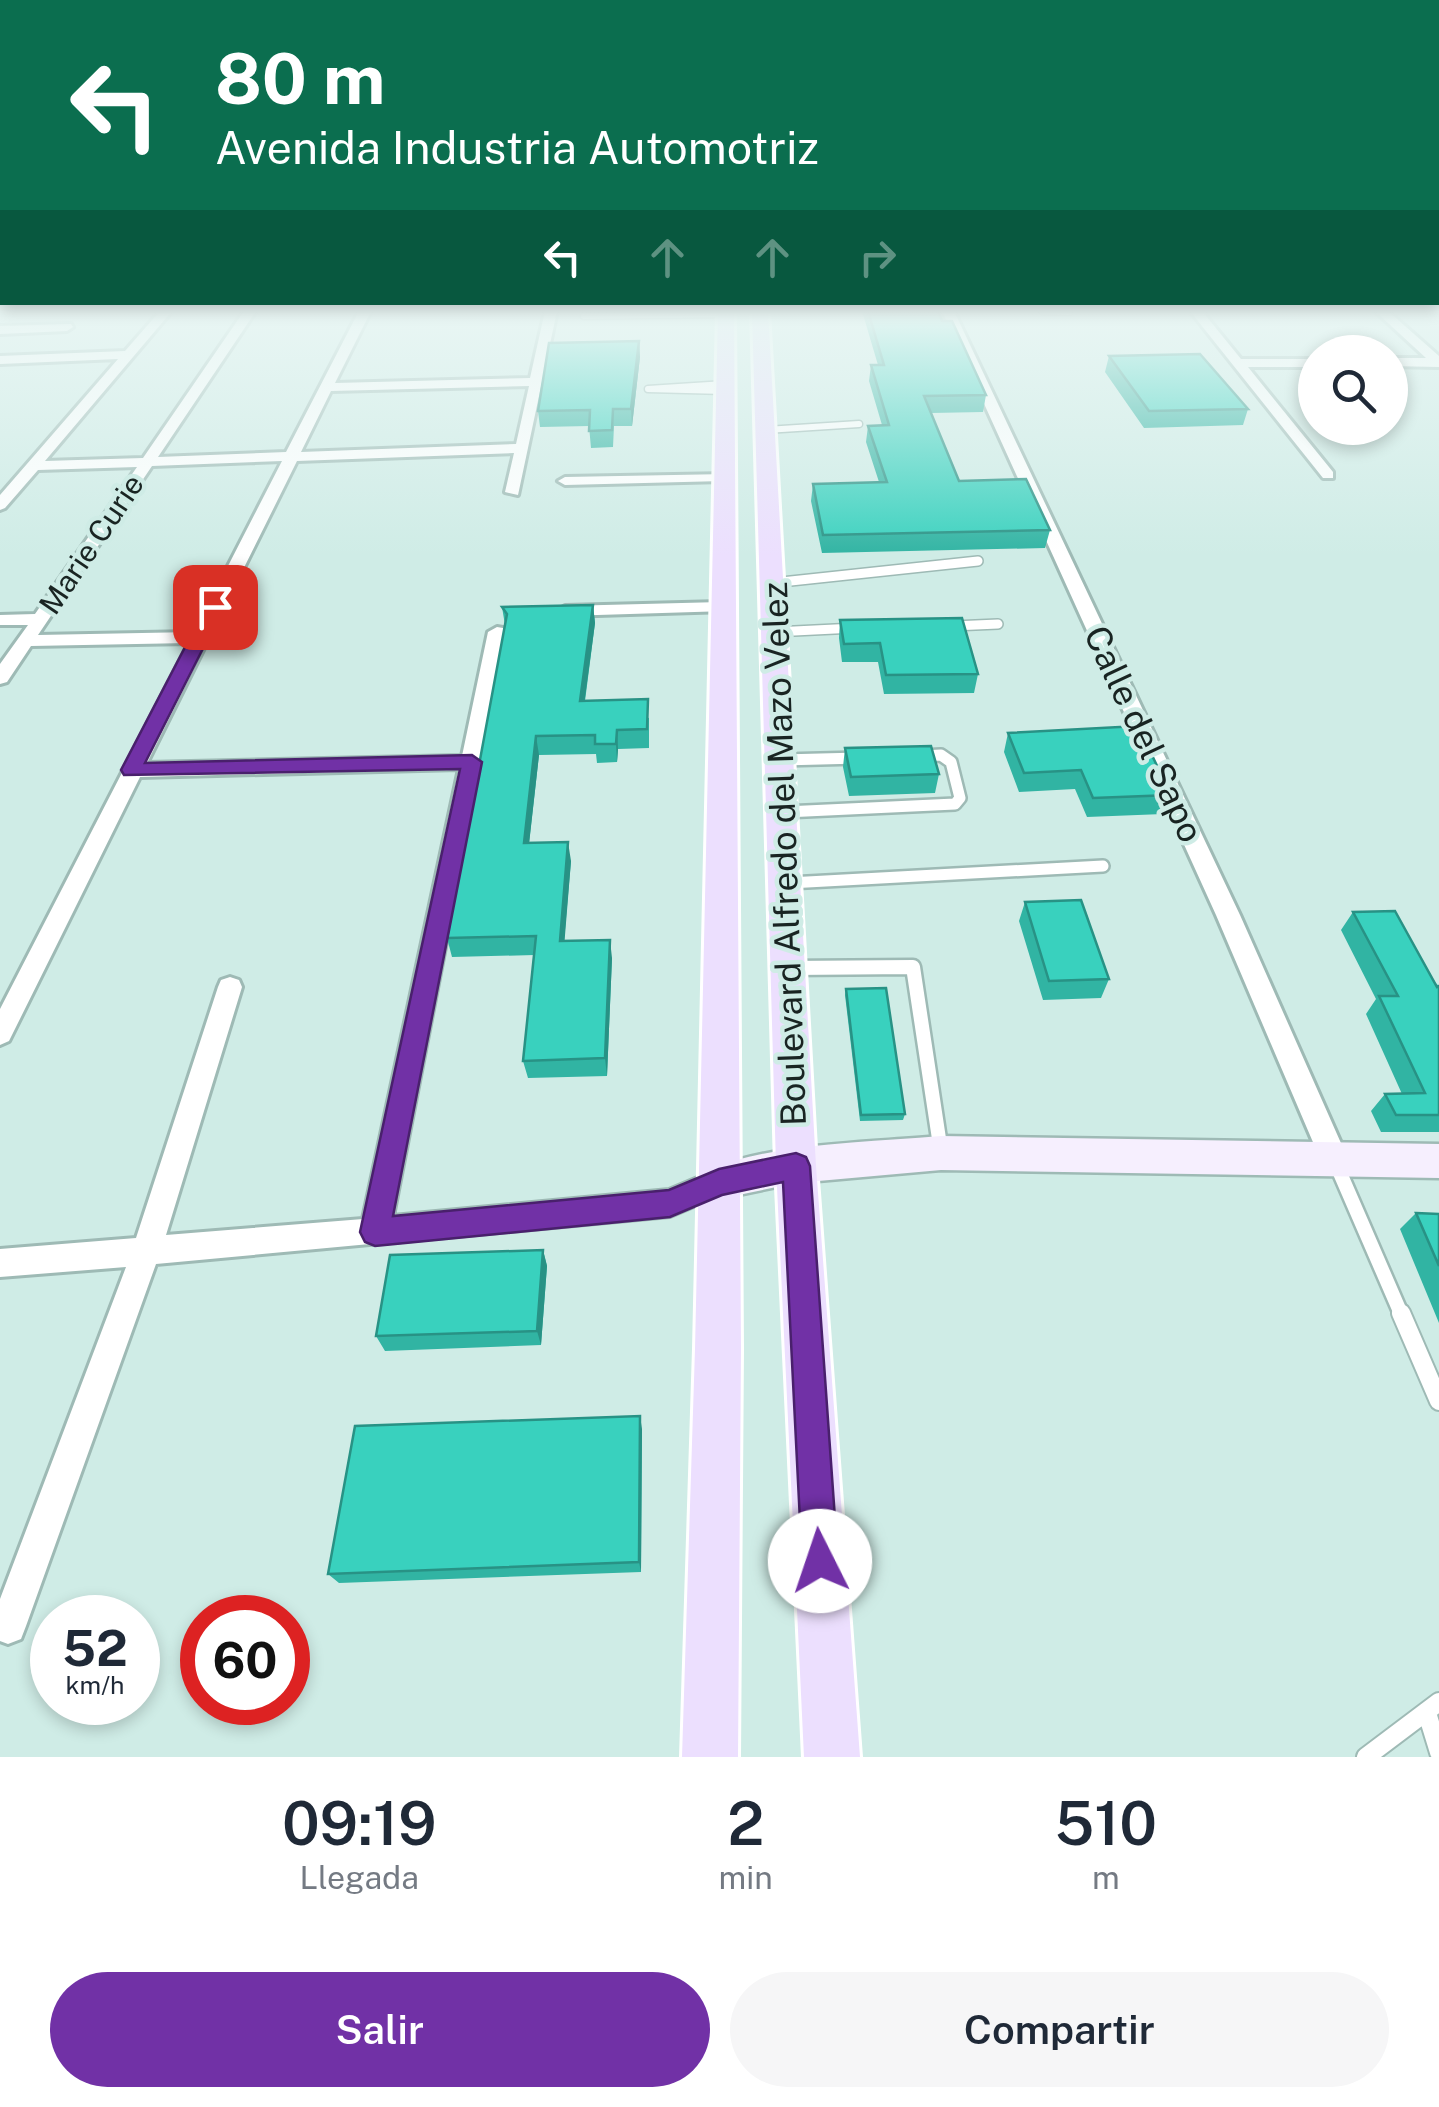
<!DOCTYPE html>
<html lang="es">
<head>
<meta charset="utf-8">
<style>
	:root { --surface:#fff; --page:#f6f6f7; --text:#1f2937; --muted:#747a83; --accent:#7131a6 }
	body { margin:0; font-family:"Public Sans",sans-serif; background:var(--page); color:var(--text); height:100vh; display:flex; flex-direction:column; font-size:38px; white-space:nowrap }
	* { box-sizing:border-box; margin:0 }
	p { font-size:32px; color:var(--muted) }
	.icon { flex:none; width:55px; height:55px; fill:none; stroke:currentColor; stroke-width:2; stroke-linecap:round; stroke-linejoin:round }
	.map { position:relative; height:1757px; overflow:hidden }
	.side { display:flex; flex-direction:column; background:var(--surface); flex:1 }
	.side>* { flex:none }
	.banner { position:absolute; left:0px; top:0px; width:1440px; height:305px; box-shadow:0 5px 15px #0003; background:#0b6e4f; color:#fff; overflow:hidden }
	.fabs { position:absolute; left:1298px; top:335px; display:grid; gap:20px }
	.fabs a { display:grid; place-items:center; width:110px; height:110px; border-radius:50%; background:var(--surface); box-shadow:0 5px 15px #0003; font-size:50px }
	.speed { position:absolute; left:30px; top:1595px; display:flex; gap:20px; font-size:50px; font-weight:700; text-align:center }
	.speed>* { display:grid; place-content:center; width:130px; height:130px; border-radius:50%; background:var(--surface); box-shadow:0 5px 15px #0003; line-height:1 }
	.speed small { font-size:25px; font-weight:400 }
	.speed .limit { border:15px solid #d22; background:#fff; color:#111 }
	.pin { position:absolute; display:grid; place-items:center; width:85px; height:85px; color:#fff; margin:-42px; border-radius:20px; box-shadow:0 5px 15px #0006 }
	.me { position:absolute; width:110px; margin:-55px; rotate:356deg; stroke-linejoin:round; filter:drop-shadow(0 0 8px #0008) }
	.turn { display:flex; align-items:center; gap:35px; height:210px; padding:0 50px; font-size:45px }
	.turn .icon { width:130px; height:130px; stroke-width:2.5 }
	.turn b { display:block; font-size:70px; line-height:85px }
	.lanes { display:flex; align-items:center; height:95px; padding:0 50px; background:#0003; justify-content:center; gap:50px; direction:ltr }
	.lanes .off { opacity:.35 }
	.eta { display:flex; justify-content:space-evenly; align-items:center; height:170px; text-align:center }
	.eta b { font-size:60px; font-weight:600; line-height:70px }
	.cta { display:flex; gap:20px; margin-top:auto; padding:20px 50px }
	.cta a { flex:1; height:115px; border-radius:60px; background:var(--accent); color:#fff; font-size:40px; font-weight:600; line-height:115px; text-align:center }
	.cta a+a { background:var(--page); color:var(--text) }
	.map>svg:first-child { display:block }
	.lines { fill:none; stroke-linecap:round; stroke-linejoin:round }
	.lane-far4-casing { stroke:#9ebab5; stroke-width:9 }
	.lane-far3-casing { stroke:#9ebab5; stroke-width:12 }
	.lane-far2-casing { stroke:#9ebab5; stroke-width:16 }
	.lane-far1-casing { stroke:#9ebab5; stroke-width:19 }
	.lane-casing { stroke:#9ebab5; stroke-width:22 }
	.street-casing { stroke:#9ebab5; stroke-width:6 }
	.secondary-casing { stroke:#9ebab5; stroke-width:5 }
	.primary-casing { stroke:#fff; stroke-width:6 }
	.lane-far4 { stroke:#fff; stroke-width:6 }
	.lane-far3 { stroke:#fff; stroke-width:9 }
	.lane-far2 { stroke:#fff; stroke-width:11 }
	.lane-far1 { stroke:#fff; stroke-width:14 }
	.lane { stroke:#fff; stroke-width:18 }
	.street { fill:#fff; fill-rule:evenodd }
	.secondary { fill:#f6effe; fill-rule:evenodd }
	.primary { fill:#ecdffe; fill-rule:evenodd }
	.wall { fill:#31b4a3 }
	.shaded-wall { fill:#289285 }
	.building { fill:#39d1be; stroke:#289285; stroke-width:2.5 }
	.route { fill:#7131a6; stroke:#49206c; stroke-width:2.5 }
	.labels { text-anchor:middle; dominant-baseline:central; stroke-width:9; stroke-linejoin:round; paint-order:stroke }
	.far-street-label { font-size:30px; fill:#192422; stroke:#cfece6 }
	.street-label { font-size:35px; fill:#192422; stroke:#cfece6 }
</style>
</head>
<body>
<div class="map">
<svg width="1439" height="1757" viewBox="0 0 1439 1757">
	<rect width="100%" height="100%" fill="#cfece6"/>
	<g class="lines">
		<defs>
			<path id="lane-far4" d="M1042 311 1069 312
				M584 316 726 314
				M1347 349 1351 352
				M725 384 648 389 725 391
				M766 430 859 424"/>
			<path id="lane-far3" d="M772 583 978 561
				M953 626 998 624
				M774 632 855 628"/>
			<path id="lane-far2" d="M782 760 859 758
				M785 812 955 804 960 798 951 762 941 755 922 756
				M789 883 1103 866
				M790 968H913"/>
			<path id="lane-far1" d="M790 968 913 967 941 1152
				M1337 1166 1402 1316"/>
			<path id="lane" d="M1401 1313 1439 1401
				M1427 1713 1439 1752
				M1366 1757 1439 1702"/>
			<path id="street" d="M160 311H172L45 461 143 458 244 311H256L158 457 286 452 359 311H371L335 383 530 378 545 311H557L518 495 505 492 514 453 297 461 147 763 462 756 488 632 497 627 503 628 506 632 393 1216 669 1190 719 1169 729 1173 733 1182 729 1191 670 1216 156 1264 26 1626 21 1639 8 1644 0 1641V1599L126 1267 0 1277V1249L136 1238 218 987 221 980 230 977 239 980 242 987 166 1235 363 1219 459 769 140 777 9 1041 0 1045V1009L189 643 31 646 7 682 0 684V664L28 625H0V615L35 614 137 467 38 470 5 508 0 510V495L118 359 0 364V356L125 351ZM529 386 516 444 301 452 331 391ZM282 461 194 632 38 635 152 466Z
				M942 311H954L1240 915 1348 1159 1344 1168 1334 1172 1324 1168 1216 915Z
				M1190 311H1202L1241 359H1315V367H1248L1333 472V478H1323Z
				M1375 311H1388L1439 356V367L1390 366V358H1426Z
				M71 324 73 327 67 331 0 334V326Z
				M728 474V480L723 481 565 485 558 481 565 477Z
				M721 602 727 603V611L565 616 556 611 565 606Z"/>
			<path id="secondary" d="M941 1136 1439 1144V1178L941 1170 796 1183 719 1199 706 1194 700 1182 706 1170C779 1142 864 1143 941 1136Z"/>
			<path id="primary" d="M718 311H734L741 1349 738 1757H682L695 1349Z
				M752 311H768L816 1166 860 1757H804L776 1166Z"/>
		</defs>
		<use href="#lane-far4" class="lane-far4-casing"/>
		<use href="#lane-far3" class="lane-far3-casing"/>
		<use href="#lane-far2" class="lane-far2-casing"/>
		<use href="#lane-far1" class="lane-far1-casing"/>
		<use href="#lane" class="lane-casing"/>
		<use href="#street" class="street-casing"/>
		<use href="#secondary" class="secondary-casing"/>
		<use href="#primary" class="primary-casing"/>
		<use href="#lane-far4" class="lane-far4"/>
		<use href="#lane-far3" class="lane-far3"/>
		<use href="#lane-far2" class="lane-far2"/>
		<use href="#lane-far1" class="lane-far1"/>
		<use href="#lane" class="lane"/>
		<use href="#street" class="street"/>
		<use href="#secondary" class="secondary"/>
		<use href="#primary" class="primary"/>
	</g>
	<path class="wall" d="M862 311H938L942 321 986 395 983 412 931 413 959 481 1050 530 1045 548 822 553 811 501 813 484 879 482 866 442 868 426 882 425 869 381 871 365H878Z
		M639 341 640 357 632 426H614L613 447 591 448 589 426 540 427 538 411Z
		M1109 356 1248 409 1243 425 1144 428 1105 372Z
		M593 605 595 623 585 701 649 718V748L618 749 617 762 597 763 596 754 539 755 529 843 571 861 564 941 612 958 607 1076 528 1078 523 1061 534 955 452 957 447 938 505 625 502 607Z
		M840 620 978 674 974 693 884 694 878 662H842L839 638Z
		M1008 733 1171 795 1163 814 1087 817 1075 789 1019 792 1004 752Z
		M845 748 939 774 935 793 849 796 843 767Z
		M1025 902 1109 979 1101 998 1043 1000 1019 921Z
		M1353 912 1439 986V1132H1381L1371 1111 1385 1094H1402L1366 1014 1376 999 1341 930Z
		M846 989 905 1114 903 1120 860 1121 845 995Z
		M1416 1213 1439 1214V1323L1400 1229Z
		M543 1250 547 1266 541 1345 385 1351 376 1336Z
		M642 1429 641 1572 339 1583 328 1574Z"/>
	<path class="shaded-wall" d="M639 341 640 357 632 426 631 409Z
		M593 605 595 623 582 720 580 701Z
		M617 730 618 749 617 762 616 744Z
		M536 736 539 755 527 862 524 843Z
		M568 842 571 861 563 960 560 941Z
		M610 940 612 958 607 1076 605 1058Z
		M543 1250 547 1266 541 1345 537 1331Z
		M640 1416 642 1429 641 1572 639 1562Z"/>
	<path class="building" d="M868 311H938L942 321H952L986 395 924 396 959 481 1026 479 1050 530 823 535 813 484 887 482 868 426 889 425 871 365H884Z
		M639 341 631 409H613L612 430 589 431 590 410 538 411 549 343Z
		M1200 354 1248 409 1149 411 1109 356Z
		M593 605 580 701 648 699 647 729 617 730 616 744H595V735L536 736 524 843 568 842 560 941 610 940 605 1058 523 1061 536 936 447 938 507 614 502 607Z
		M962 618 978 674 886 675 880 643 844 644 840 620Z
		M1138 726 1171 795 1093 798 1081 770 1024 773 1008 733Z
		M931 746 939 774 851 777 845 748Z
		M1081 900 1109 979 1049 981 1025 902Z
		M1395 911 1437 987 1439 986V1115H1396L1385 1094 1425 1093 1379 996H1398L1353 912Z
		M886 988 905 1114 861 1115 846 989Z
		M1416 1213 1439 1214V1266Z
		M543 1250 537 1331 376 1336 390 1255Z
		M640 1416 639 1562 328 1574 355 1426Z"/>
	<linearGradient id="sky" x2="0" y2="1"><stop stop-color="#5eacc6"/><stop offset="0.56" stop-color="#e9f6f4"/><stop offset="1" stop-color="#e9f6f4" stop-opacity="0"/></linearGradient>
	<rect width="1439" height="557" fill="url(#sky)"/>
	<path class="route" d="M215 602 224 607 145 763 472 755 482 762 393 1216 669 1190 719 1169 796 1153 806 1157 810 1166 838 1561 832 1574 820 1579 807 1574 802 1561 783 1182 722 1195 670 1217 375 1246 365 1242 360 1232 460 769 124 775 121 770 206 607Z"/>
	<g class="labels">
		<g class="far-street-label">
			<text transform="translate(91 544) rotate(-56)">Marie Curie</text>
		</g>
		<g class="street-label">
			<text transform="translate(1144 734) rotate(65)">Calle del Sapo</text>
			<text transform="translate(784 854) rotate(-92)">Boulevard Alfredo del Mazo Velez</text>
		</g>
	</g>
</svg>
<div class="fabs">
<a><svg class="icon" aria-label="search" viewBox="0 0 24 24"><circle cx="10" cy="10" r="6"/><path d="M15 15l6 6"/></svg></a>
</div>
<div class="speed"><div>52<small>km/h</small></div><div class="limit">60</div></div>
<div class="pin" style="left:215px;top:607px;background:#d93025"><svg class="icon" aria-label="arrive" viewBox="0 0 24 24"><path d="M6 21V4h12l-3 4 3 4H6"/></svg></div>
<svg class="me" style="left:820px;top:1561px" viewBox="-20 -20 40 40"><circle r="19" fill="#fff"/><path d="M0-13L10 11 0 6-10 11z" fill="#7131a6"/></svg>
<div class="banner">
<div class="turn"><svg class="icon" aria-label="left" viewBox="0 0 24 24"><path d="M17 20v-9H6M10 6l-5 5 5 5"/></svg><div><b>80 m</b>Avenida Industria Automotriz</div></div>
<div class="lanes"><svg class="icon" aria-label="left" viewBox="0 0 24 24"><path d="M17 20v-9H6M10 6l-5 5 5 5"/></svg><svg class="icon off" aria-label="ahead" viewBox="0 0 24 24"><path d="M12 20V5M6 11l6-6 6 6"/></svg><svg class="icon off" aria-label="ahead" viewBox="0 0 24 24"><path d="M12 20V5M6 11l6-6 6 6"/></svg><svg class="icon off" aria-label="right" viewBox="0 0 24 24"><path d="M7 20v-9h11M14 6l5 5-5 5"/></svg></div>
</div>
</div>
<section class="side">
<div class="eta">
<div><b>09:19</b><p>Llegada</p></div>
<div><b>2</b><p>min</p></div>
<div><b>510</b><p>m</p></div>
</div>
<div class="cta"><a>Salir</a><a>Compartir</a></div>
</section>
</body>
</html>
